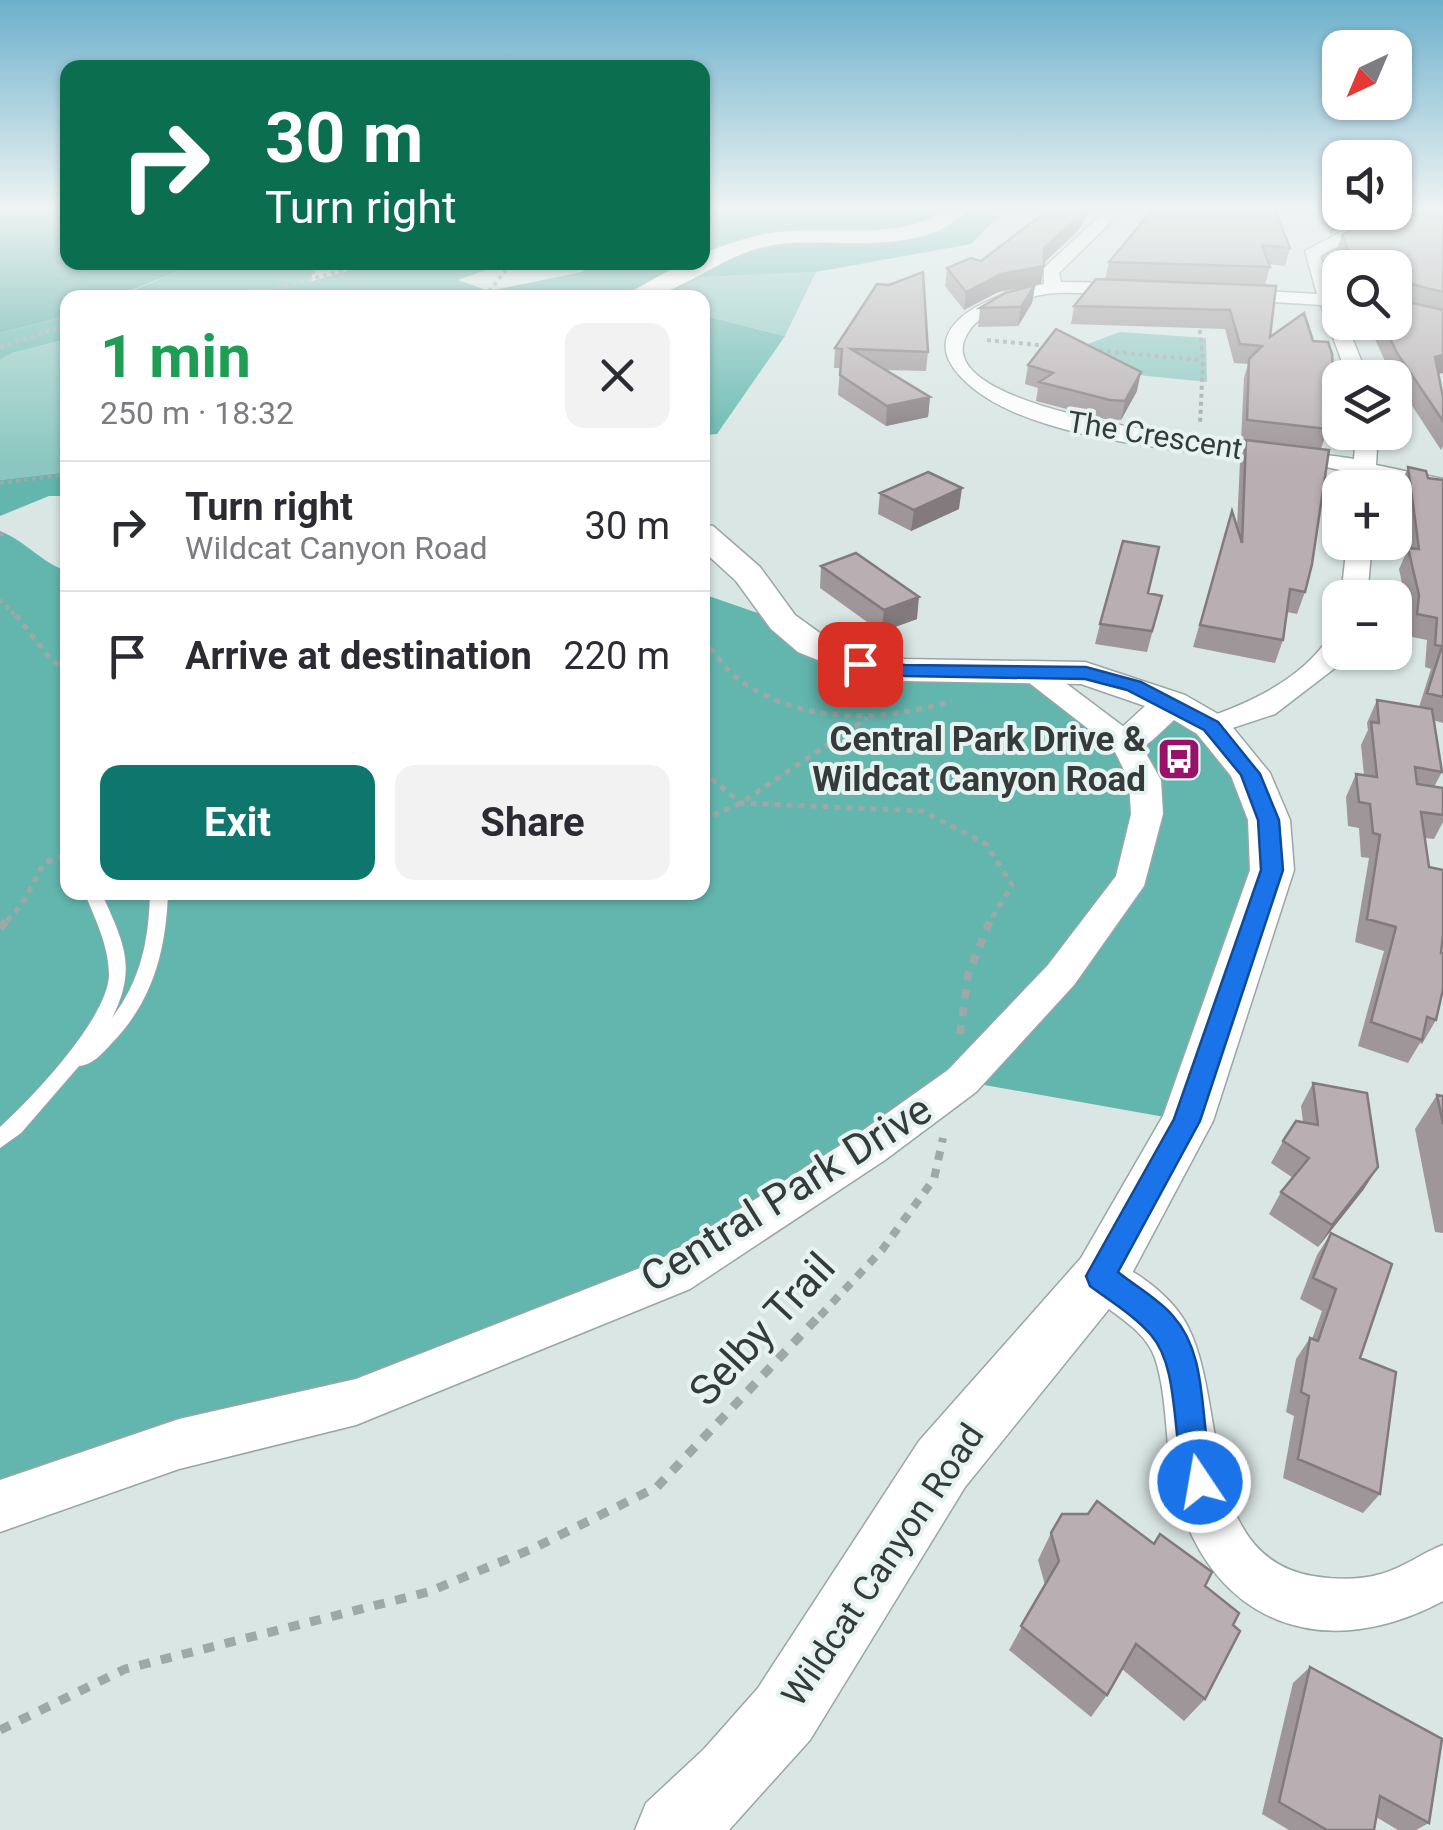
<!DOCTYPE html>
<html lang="en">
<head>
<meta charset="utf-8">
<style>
	:root { --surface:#fff; --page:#f2f2f3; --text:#2b2b33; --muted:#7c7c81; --line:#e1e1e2; --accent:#0f766e }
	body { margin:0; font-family:Roboto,sans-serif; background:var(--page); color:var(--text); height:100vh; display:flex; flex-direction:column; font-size:38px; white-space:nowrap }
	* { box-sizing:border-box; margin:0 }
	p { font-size:32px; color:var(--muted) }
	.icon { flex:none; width:55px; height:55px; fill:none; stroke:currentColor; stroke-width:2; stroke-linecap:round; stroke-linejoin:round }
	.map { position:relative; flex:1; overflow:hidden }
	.drawer { position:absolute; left:60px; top:290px; width:650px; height:610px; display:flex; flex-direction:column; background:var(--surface); border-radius:20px; box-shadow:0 2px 8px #0004 }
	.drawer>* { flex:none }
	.hud { position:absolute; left:60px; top:60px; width:650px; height:210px; border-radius:20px; box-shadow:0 2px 8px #0004; background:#0b6e4f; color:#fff; overflow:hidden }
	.needle { width:65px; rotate:224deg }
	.fabs { position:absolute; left:1322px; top:30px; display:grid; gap:20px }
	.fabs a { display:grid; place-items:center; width:90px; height:90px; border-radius:20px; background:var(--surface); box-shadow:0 2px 8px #0004; font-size:50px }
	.pin { position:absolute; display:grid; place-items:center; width:85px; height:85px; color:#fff; margin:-42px; border-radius:20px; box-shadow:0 5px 15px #0006 }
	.me { position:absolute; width:110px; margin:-55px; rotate:348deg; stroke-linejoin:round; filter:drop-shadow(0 0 8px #0008) }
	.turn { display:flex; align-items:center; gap:35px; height:210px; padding:0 40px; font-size:45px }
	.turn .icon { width:130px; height:130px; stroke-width:2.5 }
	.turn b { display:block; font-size:70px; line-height:85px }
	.round { display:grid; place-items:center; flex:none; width:105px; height:105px; border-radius:20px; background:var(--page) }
	.overview { display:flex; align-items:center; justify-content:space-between; height:170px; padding:0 40px }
	h1 { font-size:60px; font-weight:700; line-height:75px; color:#1e9e55 }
	.cta { display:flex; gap:20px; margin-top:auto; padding:20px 40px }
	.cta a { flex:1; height:115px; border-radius:20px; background:var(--accent); color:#fff; font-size:40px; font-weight:700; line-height:115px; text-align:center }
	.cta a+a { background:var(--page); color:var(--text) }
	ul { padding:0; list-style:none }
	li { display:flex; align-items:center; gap:30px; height:130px; padding:0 40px; border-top:2px solid var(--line) }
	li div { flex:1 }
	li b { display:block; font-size:38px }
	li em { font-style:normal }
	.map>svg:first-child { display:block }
	.green { fill:#8bc7c0 }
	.forest { fill:#62b6ae }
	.water { fill:#56aaa2 }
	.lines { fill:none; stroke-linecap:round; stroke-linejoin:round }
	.service-casing { stroke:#9aa6a5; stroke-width:2 }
	.minor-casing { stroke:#9aa6a5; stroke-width:3 }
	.tertiary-casing { stroke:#9aa6a5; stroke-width:3 }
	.path-far3 { stroke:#9ea8a7; stroke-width:4; stroke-dasharray:4 4; stroke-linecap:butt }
	.path-far2 { stroke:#9ea8a7; stroke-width:5; stroke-dasharray:6 6; stroke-linecap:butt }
	.path-far1 { stroke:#9ea8a7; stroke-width:8; stroke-dasharray:9 9; stroke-linecap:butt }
	.path { stroke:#9ea8a7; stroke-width:9; stroke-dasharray:11 11; stroke-linecap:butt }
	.service { fill:#fff; fill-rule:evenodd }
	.minor { fill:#fff; fill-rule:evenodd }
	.tertiary { fill:#fff; fill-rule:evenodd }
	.wall { fill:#9f969a }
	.shaded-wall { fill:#827a7d }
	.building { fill:#b9afb3; stroke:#827a7d; stroke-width:2.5 }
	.route { fill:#1a73e8; stroke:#114b97; stroke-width:2.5 }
	.labels { text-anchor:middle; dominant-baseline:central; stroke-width:8; stroke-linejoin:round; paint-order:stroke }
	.far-street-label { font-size:30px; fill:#353a3a; stroke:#e6f3f1 }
	.poi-label { font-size:35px; font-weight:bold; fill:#353a3a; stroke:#e6f3f1; text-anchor:end }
	.street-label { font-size:35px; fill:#353a3a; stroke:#e6f3f1 }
	.near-street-label { font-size:42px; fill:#353a3a; stroke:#e6f3f1 }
</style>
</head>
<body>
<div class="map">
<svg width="1443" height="1830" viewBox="0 0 1443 1830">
	<rect width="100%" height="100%" fill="#d9e6e4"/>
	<path class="green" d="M816 272 785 336 703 315 702 298H634L662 279Z
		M1120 332 1206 338 1207 382 1128 374 1085 345Z
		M67 339V472L0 480V360L12 353Z"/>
	<path class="forest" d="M703 207H975L998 217 971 244 816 272 662 279 634 297 114 298 199 263H318L309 282 376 263H505L458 280 489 291 582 272 592 263 702 262Z
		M702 315 785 336 717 434 703 435Z
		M67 316V339L12 353 0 360V333Z
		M67 472V496H49L0 516V480Z
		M0 531C27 542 42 563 67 571L68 892H702L703 594 783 622 860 664 1033 672 1125 742 1172 703 1269 820 1187 1121 962 1081 674 1275 0 1506Z"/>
	<path class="water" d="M0 207H67L68 262 199 263 114 297 68 298 67 316 0 333Z"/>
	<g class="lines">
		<defs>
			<path id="service" d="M84 892H101C123 941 138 967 112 1018 141 980 149 940 150 892H168C166 951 153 1001 111 1044 102 1054 92 1065 79 1066L21 1133 0 1148V1127C32 1098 108 1018 109 975 109 946 95 918 84 892Z"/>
			<path id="minor" d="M1109 207H1126L1059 273 1061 282 1136 283 1145 288 1142 292C1105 299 1066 286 1028 298 1008 304 981 313 969 331 907 422 1314 450 1354 459L1356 432H1378L1376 465 1443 479V493L1375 479V488H1351L1353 473 1331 468C1233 451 1028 451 960 376 910 322 1003 291 1044 284V268Z
				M1395 208 1398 215 1320 256 1335 295H1340V322H1346L1368 378H1348L1321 305 1228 299 1219 294 1228 289 1317 294 1305 251 1378 212H1395Z
				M1347 542H1372L1367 598H1341Z
				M1340 634V652H1349L1344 661 1275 714 1211 735 1196 726 1200 720C1250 703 1301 680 1330 636Z
				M1033 663 1043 666 1136 736 1161 780 1163 814 1144 886 1074 985 976 1092 885 1160 690 1289 356 1425 179 1469 0 1532V1480L179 1419 356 1379 658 1261 855 1136 948 1070 1048 965 1116 876 1131 814 1129 780 1113 748 1023 678 1019 672Z
				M1101 1256C1133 1268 1172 1295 1188 1327 1227 1403 1199 1557 1313 1576 1336 1580 1359 1580 1381 1574 1403 1568 1422 1553 1443 1545V1601C1325 1664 1213 1626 1176 1493 1164 1449 1169 1401 1155 1358 1141 1319 1095 1311 1079 1276L1085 1262Z"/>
			<path id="tertiary" d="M948 207H970C927 259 837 237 779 244 727 251 693 286 650 297 641 300 629 298 620 298L684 262H702V254C727 244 752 235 778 232 832 225 903 243 948 207Z
				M702 524 713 526 760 567 795 615 824 636 867 654 905 659 1085 662 1185 695 1225 718 1270 773 1290 820 1294 870 1213 1121 1121 1294 965 1487 810 1740 729 1830H635L646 1803 704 1749 758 1688 919 1441 1081 1258 1163 1116 1250 870 1248 820 1231 776 1197 734 1174 720C1154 738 1139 759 1111 751L1105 743 1145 706 1081 684 905 681 847 672 798 652 771 629 736 581 702 550Z"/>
		</defs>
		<use href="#service" class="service-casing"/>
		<use href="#minor" class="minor-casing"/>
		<use href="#tertiary" class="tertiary-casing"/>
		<path class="path-far3" d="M309 281 318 262
			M269 290 376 262
			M199 298 269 290 257 298
			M484 298 512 262
			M1199 322 1203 360 1200 424
			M987 340 1049 346
			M0 347 68 325
			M1091 350 1203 360
			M0 483 68 474
			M0 535 7 533
			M0 600 18 618"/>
		<path class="path-far2" d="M16 615 49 657 68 673
			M702 639C715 651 724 669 738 679 802 725 880 722 952 701
			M702 771 741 803 922 811 986 844 1012 885 990 921
			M702 820 741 803 867 718
			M7 921 22 904 44 863 68 854"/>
		<path class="path-far1" d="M0 928 9 918
			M960 1034 968 975 991 918
			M820 1316 882 1250 934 1179 943 1138"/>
		<path class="path" d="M0 1730 125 1669 428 1592 534 1548 657 1487 822 1313"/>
		<use href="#service" class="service"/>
		<use href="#minor" class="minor"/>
		<use href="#tertiary" class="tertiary"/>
	</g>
	<path class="wall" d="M1052 207H1093L1077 232 1044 263 1041 284 998 292 964 310 945 286 947 268 981 261Z
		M1155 207 1290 248 1285 266 1268 264 1270 267 1265 285 1270 337 1336 402 1329 422H1327L1328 429 1321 449 1305 592 1297 614 1287 612 1283 640 1275 663 1193 647 1232 511 1237 527 1240 461 1246 440 1261 442 1241 440 1244 378 1248 364 1234 363 1225 329 1071 324 1074 306 1105 279 1109 262Z
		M1320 207H1340L1330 234Z
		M1443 207V373L1438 374 1443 397V446L1441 450 1390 372 1367 322H1395V268H1342L1336 252 1342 235Z
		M1035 285 1032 303 1018 326 978 327 980 308Z
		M835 348 928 352 926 371 885 370 930 397 928 417 886 426 838 395 840 368H834Z
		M1028 365 1137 391 1121 420 1105 419 1036 401 1038 388 1025 384Z
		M1408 467 1428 478 1443 480V723L1433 720 1442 772 1434 787 1443 788V822L1434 839 1425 838 1436 1020 1422 1044 1420 1043 1408 1063 1358 1046 1384 951 1355 942 1369 858 1361 857 1359 828 1348 826 1346 797 1356 774 1364 775 1361 745 1368 730 1367 723 1377 700 1419 707 1431 669 1425 667 1427 640 1407 636 1409 617 1399 569 1408 549 1400 488Z
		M880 493 959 509 911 531 878 514Z
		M821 566 917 619 881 632 820 588Z
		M1162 596 1147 652 1095 644 1100 624Z
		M1313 1083 1364 1189 1318 1247 1269 1214 1281 1192 1293 1178 1271 1163 1283 1141 1303 1122 1301 1106Z
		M1437 1095 1443 1096V1233L1435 1232 1415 1129Z
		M1331 1233 1360 1358 1380 1494 1363 1513 1283 1478 1294 1416 1286 1412 1296 1359 1310 1338 1312 1339 1322 1311 1300 1299 1317 1255Z
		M1051 1533 1205 1586 1233 1625 1205 1699 1184 1721 1122 1669 1107 1695 1091 1717 1009 1650 1045 1585 1038 1560Z
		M1310 1667 1429 1823 1416 1830H1398L1376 1817 1374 1830H1289L1262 1814 1293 1683Z"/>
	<path class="shaded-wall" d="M1085 207H1093L1077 232 1041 265 1044 248Z
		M1343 212H1369L1330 234 1335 217Z
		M1044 266 1041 284 998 292 964 310 966 292 1001 274Z
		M1035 285 1032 303 1018 326 1021 307Z
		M1443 355V373L1428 376 1435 357Z
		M1141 372 1137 391 1121 420 1125 401Z
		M930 397 928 417 886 426 887 406Z
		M962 488 959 509 911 531 914 510Z
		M919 597 917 619 881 632 884 610Z
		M1378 1167 1364 1189 1318 1247 1332 1225Z"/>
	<path class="building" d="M1052 207H1085L1080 215 1044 248V266L1001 274 966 292 947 268 971 258 981 261Z
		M1155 207H1274L1290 248 1262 245 1270 267 1109 262Z
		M1331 207H1340V212H1343L1335 217Z
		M1395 207H1443V292L1399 281 1400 300 1443 310V355L1435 357 1443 397V421L1397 353 1382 322H1395V268H1378L1390 260 1350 255 1342 235 1385 212H1395Z
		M923 272 928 352 851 349 930 397 887 406 840 375 842 349 835 348 877 284 889 285Z
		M1096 279 1276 286 1270 337 1304 313 1313 341 1328 342 1332 354 1336 402 1326 401 1328 429 1247 420 1249 359 1262 346 1240 344 1230 310 1074 306Z
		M1035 285 1021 307 980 308 1005 293Z
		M1056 329 1141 372 1125 401 1110 400 1039 382 1053 373 1028 365Z
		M1246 440 1329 450 1312 564 1305 592 1290 589 1283 640 1200 625 1232 511 1242 543Z
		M1408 467 1426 471 1428 478 1443 480V697L1427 693 1442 646 1435 645 1437 618 1417 614 1419 595 1408 548 1419 549Z
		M928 472 962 488 914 510 880 493Z
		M1123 541 1159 547 1148 593 1162 596 1152 631 1100 624Z
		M856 553 919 597 884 610 821 566Z
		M1377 700 1432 709 1442 772 1415 767 1417 784 1443 788V815L1421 812 1429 867 1443 870V935L1441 953H1443V989L1436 1020 1427 1017 1422 1040 1371 1022 1396 927 1367 919 1380 835 1373 833 1370 804 1359 802 1356 774 1377 777 1371 722 1379 723Z
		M1313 1083 1367 1093 1378 1167 1332 1225 1281 1192 1309 1158 1283 1141 1296 1121 1318 1125Z
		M1437 1095 1443 1096V1124Z
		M1331 1233 1392 1264 1360 1358 1396 1372 1380 1494 1298 1459 1309 1396 1301 1392 1310 1338 1318 1341 1336 1289 1313 1278Z
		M1097 1501 1154 1544 1160 1534 1212 1572 1205 1586 1239 1613 1233 1625 1240 1631 1205 1699 1136 1644 1107 1695 1021 1626 1059 1561 1051 1533 1062 1514H1088Z
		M1310 1667 1442 1739 1429 1823 1380 1796 1374 1830H1327L1279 1802Z"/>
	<linearGradient id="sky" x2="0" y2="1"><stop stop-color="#6db0cc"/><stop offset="0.45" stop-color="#eef4f3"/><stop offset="1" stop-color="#eef4f3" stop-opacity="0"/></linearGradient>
	<rect width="1443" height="463" fill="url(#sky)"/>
	<path class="route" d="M860 659 905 665 1086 667 1141 682 1218 722 1260 774 1279 820 1283 870 1200 1121 1118 1272C1135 1286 1159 1299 1173 1316 1203 1349 1201 1400 1207 1441 1209 1460 1220 1475 1212 1493L1200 1498 1189 1493C1170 1448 1182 1370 1151 1335 1135 1316 1110 1301 1090 1286L1086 1276 1174 1119 1261 870 1258 820 1241 775 1204 730 1127 690 1085 679 905 676 854 668 851 664Z"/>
	<defs>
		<symbol id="bus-square" viewBox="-11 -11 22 22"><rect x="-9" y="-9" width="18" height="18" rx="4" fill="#971268" stroke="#e6f3f1"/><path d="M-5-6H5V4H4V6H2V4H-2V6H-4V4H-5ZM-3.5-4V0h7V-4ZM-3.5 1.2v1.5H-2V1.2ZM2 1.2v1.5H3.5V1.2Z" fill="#fff"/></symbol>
	</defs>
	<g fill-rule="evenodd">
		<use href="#bus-square" x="1154" y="734" width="50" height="50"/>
	</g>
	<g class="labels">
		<g class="far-street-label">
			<text transform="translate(1155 435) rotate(9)">The Crescent</text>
		</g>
		<g class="poi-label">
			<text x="1146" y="739">Central Park Drive &amp;<tspan x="1146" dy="40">Wildcat Canyon Road</tspan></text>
		</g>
		<g class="street-label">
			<text transform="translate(883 1565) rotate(-56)">Wildcat Canyon Road</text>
		</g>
		<g class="near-street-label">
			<text transform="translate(786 1193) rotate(-32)">Central Park Drive</text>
			<text transform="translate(762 1329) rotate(-47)">Selby Trail</text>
		</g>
	</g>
</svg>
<div class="fabs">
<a><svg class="needle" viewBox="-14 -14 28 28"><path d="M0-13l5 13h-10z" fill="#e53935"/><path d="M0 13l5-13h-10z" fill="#7c7c81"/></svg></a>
<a><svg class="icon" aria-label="sound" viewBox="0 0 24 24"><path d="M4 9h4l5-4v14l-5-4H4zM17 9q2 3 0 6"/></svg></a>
<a><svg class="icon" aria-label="search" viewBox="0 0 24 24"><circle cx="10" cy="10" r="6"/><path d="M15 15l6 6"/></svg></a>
<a><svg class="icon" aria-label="layers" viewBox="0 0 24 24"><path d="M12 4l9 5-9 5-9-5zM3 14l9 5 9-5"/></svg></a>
<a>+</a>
<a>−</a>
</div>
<div class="pin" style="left:860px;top:664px;background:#d93025"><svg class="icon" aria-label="arrive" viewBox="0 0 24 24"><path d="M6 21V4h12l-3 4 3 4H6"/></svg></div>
<svg class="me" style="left:1200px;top:1482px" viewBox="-20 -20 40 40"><circle r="17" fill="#1a73e8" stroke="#fff" stroke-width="3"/><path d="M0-11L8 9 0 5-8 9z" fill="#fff"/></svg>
<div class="hud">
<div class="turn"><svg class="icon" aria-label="right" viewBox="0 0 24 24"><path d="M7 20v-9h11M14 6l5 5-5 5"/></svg><div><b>30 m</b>Turn right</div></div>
</div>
<section class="drawer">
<div class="overview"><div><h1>1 min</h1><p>250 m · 18:32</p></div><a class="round"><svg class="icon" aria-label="close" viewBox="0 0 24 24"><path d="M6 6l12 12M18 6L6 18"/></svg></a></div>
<ul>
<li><svg class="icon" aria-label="right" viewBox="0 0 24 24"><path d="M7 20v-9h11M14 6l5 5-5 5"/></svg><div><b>Turn right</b><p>Wildcat Canyon Road</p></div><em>30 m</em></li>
<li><svg class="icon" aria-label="arrive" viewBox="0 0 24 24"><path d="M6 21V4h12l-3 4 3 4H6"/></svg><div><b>Arrive at destination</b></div><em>220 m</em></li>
</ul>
<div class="cta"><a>Exit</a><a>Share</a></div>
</section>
</div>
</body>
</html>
